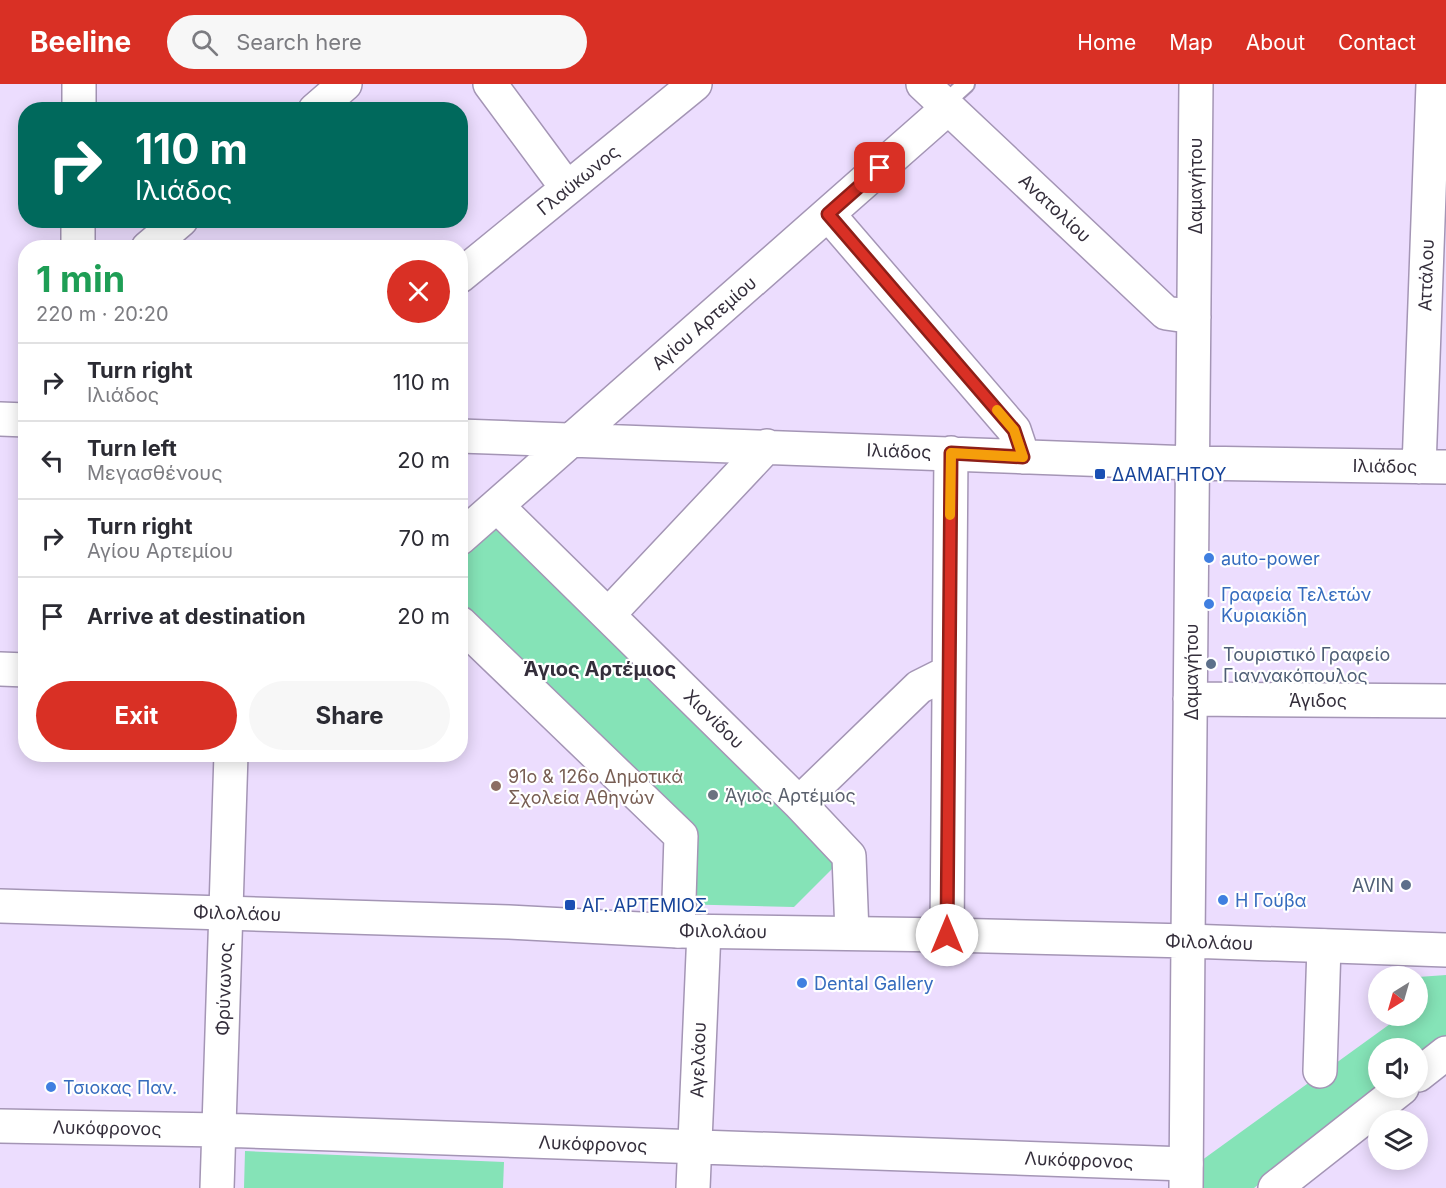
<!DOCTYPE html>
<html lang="en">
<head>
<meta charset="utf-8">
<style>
	:root { --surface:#fff; --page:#f7f7f7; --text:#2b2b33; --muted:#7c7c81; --line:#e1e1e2; --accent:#d93025 }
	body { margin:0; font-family:Inter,sans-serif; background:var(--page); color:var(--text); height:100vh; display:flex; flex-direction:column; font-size:22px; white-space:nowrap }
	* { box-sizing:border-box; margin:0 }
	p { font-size:20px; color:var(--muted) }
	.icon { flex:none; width:33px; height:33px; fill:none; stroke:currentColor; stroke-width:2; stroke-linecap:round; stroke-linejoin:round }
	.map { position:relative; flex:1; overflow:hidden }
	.sheet { position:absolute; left:18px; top:156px; width:450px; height:522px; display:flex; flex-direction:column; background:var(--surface); border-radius:24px; box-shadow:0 3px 15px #0003 }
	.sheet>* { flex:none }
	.banner { position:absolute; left:18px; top:18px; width:450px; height:126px; border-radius:24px; box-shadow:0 3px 15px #0003; background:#00695c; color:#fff; overflow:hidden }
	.needle { width:39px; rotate:217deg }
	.controls { position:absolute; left:1368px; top:882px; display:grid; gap:12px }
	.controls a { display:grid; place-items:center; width:60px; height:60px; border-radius:50%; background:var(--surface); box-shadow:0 3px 15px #0003; font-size:30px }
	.pin { position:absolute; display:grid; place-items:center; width:51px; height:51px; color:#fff; margin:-26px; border-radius:12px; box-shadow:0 3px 9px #0006 }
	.me { position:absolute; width:66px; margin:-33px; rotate:0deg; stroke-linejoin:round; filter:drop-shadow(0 0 4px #0008) }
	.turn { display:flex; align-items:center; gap:21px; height:126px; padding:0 18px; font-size:27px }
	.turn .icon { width:78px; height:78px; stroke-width:2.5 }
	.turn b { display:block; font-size:42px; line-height:51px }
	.round { display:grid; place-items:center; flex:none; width:63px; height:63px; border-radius:32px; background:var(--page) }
	.summary { display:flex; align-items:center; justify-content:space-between; height:102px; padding:0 18px }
	h1 { font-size:36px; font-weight:700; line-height:45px; color:#1e9e55 }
	.cta { display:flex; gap:12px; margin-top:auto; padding:12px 18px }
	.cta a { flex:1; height:69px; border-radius:36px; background:var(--accent); color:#fff; font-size:24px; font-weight:700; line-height:69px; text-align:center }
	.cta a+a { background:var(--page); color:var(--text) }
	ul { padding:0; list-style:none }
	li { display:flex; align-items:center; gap:18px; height:78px; padding:0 18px; border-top:2px solid var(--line) }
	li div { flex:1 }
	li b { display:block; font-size:22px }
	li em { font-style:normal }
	header { display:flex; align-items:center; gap:36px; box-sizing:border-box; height:84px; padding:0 30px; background:var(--accent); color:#fff }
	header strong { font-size:28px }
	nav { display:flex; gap:33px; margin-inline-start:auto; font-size:21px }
	.search { width:420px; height:54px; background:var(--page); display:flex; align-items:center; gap:15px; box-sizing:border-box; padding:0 21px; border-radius:33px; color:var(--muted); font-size:22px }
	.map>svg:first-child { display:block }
	.green { fill:#85e3b7 }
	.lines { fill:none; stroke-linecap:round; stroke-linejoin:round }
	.lane-casing { stroke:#a495b5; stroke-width:20 }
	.street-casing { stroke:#a495b5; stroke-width:36 }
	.secondary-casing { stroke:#a495b5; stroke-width:36 }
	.lane { stroke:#fff; stroke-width:16 }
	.street { stroke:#fff; stroke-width:33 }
	.secondary { stroke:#fff; stroke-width:33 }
	.route-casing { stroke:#8d1f18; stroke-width:15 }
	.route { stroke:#d93025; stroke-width:10 }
	.slow { stroke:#f59e0b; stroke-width:10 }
	.transit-dot { fill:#1a4fb4; stroke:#fff; stroke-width:2 }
	.shop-dot { fill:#3f7fe0; stroke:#fff; stroke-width:2 }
	.service-dot { fill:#5c6f8a; stroke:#fff; stroke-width:2 }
	.education-dot { fill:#8d6e63; stroke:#fff; stroke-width:2 }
	.worship-dot { fill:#6b7280; stroke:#fff; stroke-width:2 }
	.labels { text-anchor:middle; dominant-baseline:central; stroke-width:4.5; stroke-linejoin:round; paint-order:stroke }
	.street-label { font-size:18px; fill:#342e3b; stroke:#fff }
	.transit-label { font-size:18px; fill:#164399; stroke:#fff; text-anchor:start }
	.shop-label { font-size:18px; fill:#366cbe; stroke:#fff; text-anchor:start }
	.service-label { font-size:18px; fill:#4e5e75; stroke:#fff; text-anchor:start }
	.education-label { font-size:18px; fill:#785e54; stroke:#fff; text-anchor:start }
	.worship-label { font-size:18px; fill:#5b616d; stroke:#fff; text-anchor:start }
	.neighbourhood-label { font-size:20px; font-weight:bold; fill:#342e3b; stroke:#fff }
</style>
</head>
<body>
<header>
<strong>Beeline</strong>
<div class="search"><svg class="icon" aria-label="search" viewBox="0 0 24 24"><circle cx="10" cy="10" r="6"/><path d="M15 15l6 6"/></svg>Search here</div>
<nav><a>Home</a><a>Map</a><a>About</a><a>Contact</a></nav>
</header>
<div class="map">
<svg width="1446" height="1104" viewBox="0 0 1446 1104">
	<rect width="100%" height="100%" fill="#ecddfe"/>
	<path class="green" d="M508 428 841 776 794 823 674 820 676 754 461 561V471Z
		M1446 891V957L1418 979V964H1378V1004H1386L1254 1104H1198V1079L1401 932H1418V893Z
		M245 1067 504 1078 503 1104H244Z"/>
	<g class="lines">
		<defs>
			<path id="lane" d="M944 20 966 0"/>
			<path id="street" d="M490 0 567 104
				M923 0 1166 229 1194 233
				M79 26V0
				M315 26 345 0
				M828 130 1014 346 1023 373
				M78 164V136
				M148 164 181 136
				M460 192 695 0
				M0 335 26 336
				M460 352 1192 379 1446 383
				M1419 383 1433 0
				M497 422 799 719 849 772 852 849
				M460 454 948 24
				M608 531 767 362
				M460 539 681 752 678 847
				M0 585 26 586
				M1190 615 1446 617
				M799 719 919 603 949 588
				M947 851 951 369
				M1188 857 1196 0
				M1320 987 1324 862
				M1418 991 1446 969
				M0 1042 219 1046 1186 1080
				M217 1104 231 670
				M693 1104 704 847
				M1275 1104 1402 1004"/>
			<path id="secondary" d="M0 822 509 838 678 847 947 851 1188 857 1446 866
				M1186 1104 1188 857"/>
		</defs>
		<use href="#lane" class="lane-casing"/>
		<use href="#street" class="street-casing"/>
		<use href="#secondary" class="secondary-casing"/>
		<use href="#lane" class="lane"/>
		<use href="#street" class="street"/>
		<use href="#secondary" class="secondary"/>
	</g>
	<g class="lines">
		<defs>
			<path id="route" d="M880 84 828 130 1014 346 1023 373 951 369 947 851"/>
		</defs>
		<use href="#route" class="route-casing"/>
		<use href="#route" class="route"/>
		<path class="slow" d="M950 431 951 369 1023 373 1014 346 997 326"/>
	</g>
	<g class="transit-dot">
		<rect x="1094" y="384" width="12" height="12" rx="3"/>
		<rect x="564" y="815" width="12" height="12" rx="3"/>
	</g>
	<g class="shop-dot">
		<circle cx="1209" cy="474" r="6"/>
		<circle cx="1209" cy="520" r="6"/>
		<circle cx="1223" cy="816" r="6"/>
		<circle cx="802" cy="899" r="6"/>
		<circle cx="51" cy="1003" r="6"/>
	</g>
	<g class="service-dot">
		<circle cx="1211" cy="580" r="6"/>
		<circle cx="1406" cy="801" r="6"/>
	</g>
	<circle class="education-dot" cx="496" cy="702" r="6"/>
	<circle class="worship-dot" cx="713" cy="711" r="6"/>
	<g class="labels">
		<g class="street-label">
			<text transform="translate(578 96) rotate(-39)">Γλαύκωνος</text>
			<text transform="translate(1195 102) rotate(-90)">Δαμαγήτου</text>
			<text transform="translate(1055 124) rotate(43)">Ανατολίου</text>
			<text transform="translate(1426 191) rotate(-88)">Αττάλου</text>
			<text transform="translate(704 239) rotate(-41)">Αγίου Αρτεμίου</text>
			<text transform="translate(899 367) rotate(2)">Ιλιάδος</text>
			<text transform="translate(1385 382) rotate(1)">Ιλιάδος</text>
			<text transform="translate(1191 588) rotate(-90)">Δαμαγήτου</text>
			<text x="1318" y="616">Άγιδος</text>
			<text transform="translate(714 635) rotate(44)">Χιονίδου</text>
			<text transform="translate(237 829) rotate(2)">Φιλολάου</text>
			<text transform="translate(723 847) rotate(1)">Φιλολάου</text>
			<text transform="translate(1209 858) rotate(2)">Φιλολάου</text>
			<text transform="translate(224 905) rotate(-88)">Φρύνωνος</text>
			<text transform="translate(698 976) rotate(-88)">Αγελάου</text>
			<text transform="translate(107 1044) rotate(1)">Λυκόφρονος</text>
			<text transform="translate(593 1060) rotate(2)">Λυκόφρονος</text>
			<text transform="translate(1079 1076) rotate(2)">Λυκόφρονος</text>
		</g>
		<g class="transit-label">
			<text x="1112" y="390">ΔΑΜΑΓHΤOY</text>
			<text x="582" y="821">ΑΓ. ΑΡΤΕΜΙΟΣ</text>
		</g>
		<g class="shop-label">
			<text x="1221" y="474">auto-power</text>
			<text x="1221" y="510">Γραφεία Τελετών<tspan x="1221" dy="21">Κυριακίδη</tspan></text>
			<text x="1235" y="816">Η Γούβα</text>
			<text x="814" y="899">Dental Gallery</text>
			<text x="63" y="1003">Τσιοκας Παν.</text>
		</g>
		<g class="service-label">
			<text x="1223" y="570">Τουριστικό Γραφείο<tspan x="1223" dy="21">Γιαννακόπουλος</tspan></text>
			<text x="1394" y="801" text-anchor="end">AVIN</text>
		</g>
		<g class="education-label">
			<text x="508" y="692">91ο &amp; 126ο Δημοτικά<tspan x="508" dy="21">Σχολεία Αθηνών</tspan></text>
		</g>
		<g class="worship-label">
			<text x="725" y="711">Άγιος Αρτέμιος</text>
		</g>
		<g class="neighbourhood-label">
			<text x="600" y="585">Άγιος Αρτέμιος</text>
		</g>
	</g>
</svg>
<div class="controls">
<a><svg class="needle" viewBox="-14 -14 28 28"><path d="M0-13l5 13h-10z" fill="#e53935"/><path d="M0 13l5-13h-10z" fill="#7c7c81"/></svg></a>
<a><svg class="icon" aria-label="sound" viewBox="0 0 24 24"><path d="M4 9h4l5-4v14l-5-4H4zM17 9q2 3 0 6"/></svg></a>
<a><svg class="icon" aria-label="layers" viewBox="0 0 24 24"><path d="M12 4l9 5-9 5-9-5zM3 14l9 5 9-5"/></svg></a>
</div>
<div class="pin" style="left:880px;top:84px;background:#d93025"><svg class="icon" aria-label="arrive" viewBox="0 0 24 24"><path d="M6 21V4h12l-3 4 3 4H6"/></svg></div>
<svg class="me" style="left:947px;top:851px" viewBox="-20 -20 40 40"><circle r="19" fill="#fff"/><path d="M0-13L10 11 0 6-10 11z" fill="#d93025"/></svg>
<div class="banner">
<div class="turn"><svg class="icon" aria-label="right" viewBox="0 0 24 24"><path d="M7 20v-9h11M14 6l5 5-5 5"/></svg><div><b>110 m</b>Ιλιάδος</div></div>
</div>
<section class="sheet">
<div class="summary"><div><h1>1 min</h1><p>220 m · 20:20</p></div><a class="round" style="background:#d93025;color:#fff"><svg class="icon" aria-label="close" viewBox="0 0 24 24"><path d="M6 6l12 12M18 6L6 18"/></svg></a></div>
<ul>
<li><svg class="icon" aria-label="right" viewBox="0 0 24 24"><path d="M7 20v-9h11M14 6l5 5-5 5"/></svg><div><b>Turn right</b><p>Ιλιάδος</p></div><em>110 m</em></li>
<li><svg class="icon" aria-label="left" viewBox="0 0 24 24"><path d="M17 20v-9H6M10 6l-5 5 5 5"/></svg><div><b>Turn left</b><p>Μεγασθένους</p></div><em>20 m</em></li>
<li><svg class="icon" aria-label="right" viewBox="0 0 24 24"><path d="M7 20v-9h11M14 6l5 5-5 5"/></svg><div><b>Turn right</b><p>Αγίου Αρτεμίου</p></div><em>70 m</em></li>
<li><svg class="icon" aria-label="arrive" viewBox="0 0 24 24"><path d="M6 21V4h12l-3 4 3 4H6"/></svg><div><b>Arrive at destination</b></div><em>20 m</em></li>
</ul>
<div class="cta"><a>Exit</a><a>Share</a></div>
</section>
</div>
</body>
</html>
